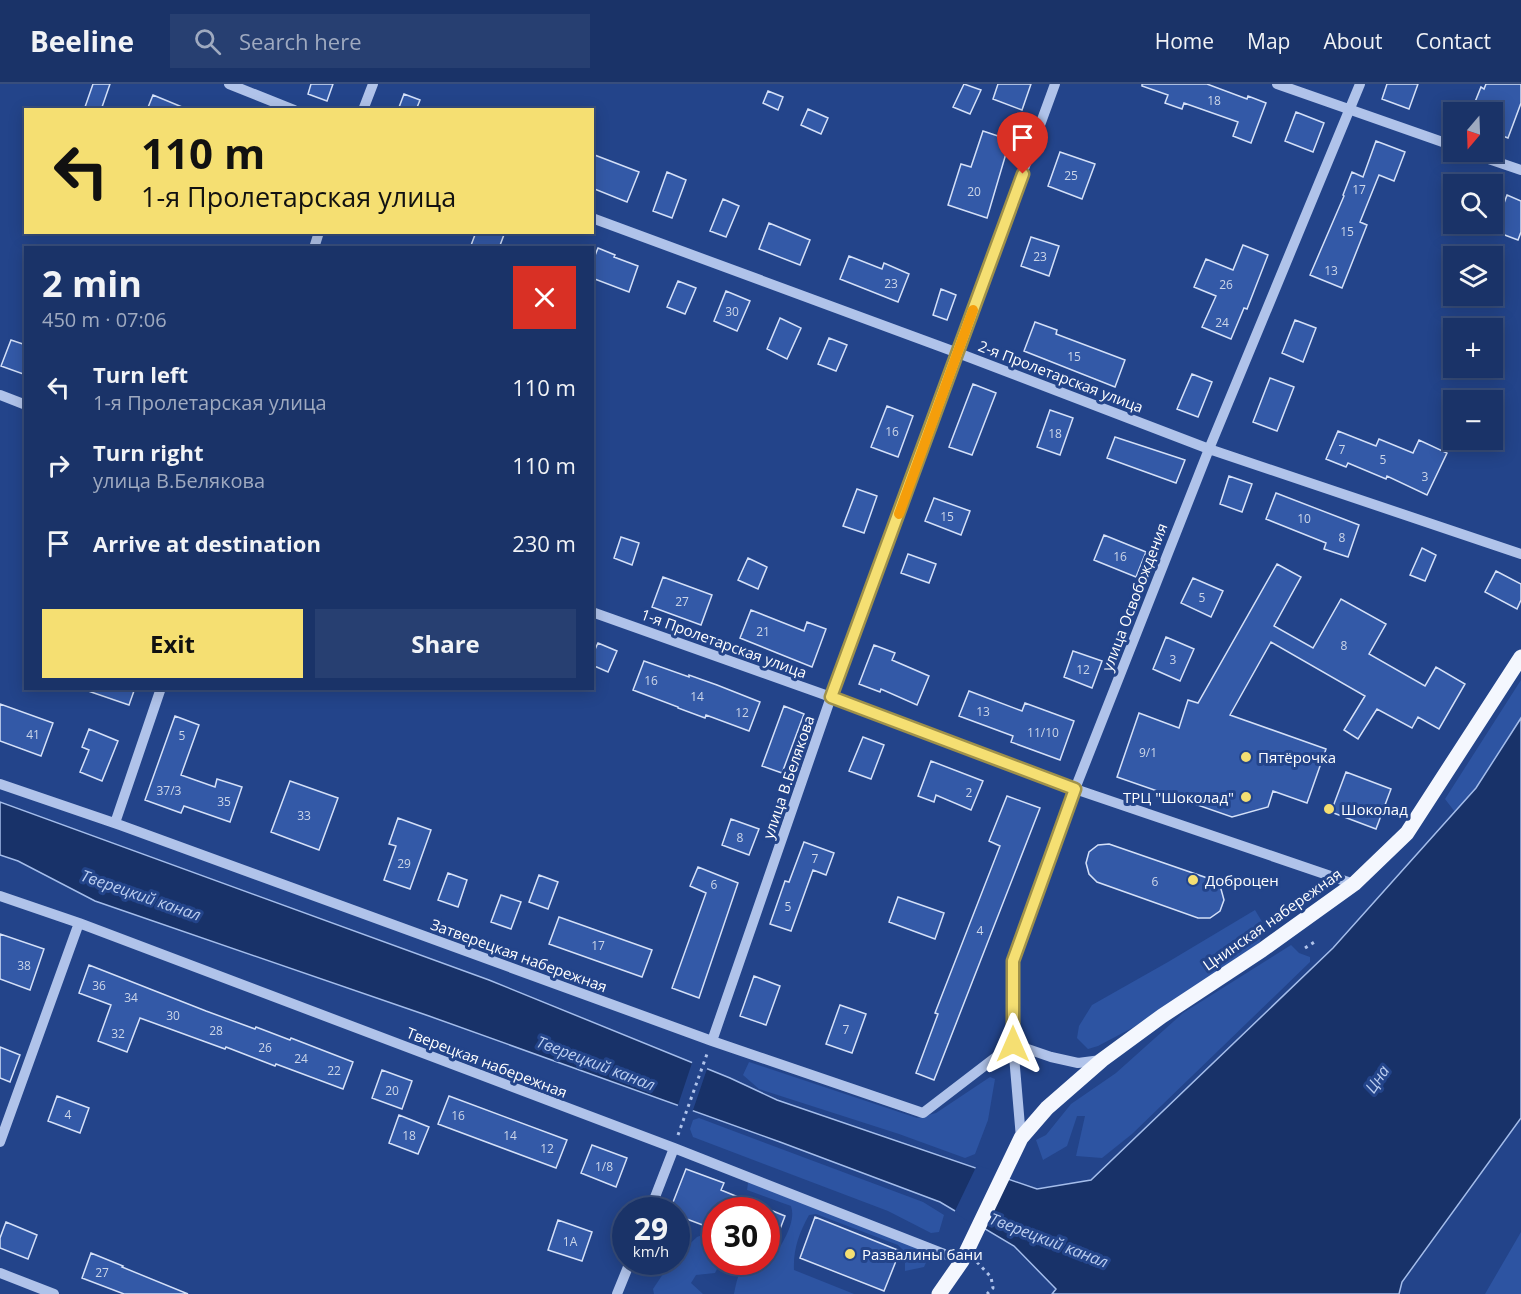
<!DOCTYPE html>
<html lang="en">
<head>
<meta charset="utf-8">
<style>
	:root { --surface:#1a3368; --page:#273f71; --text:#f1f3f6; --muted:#9faac0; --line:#384e7c; --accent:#f5df72 }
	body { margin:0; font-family:"Open Sans",sans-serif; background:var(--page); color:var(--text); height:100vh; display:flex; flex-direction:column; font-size:22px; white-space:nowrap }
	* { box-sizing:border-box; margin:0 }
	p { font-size:20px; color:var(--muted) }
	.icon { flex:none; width:33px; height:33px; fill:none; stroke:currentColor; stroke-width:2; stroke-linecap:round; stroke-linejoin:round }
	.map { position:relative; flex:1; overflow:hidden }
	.drawer { position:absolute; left:24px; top:162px; width:570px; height:444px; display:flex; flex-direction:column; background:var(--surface); border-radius:0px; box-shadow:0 3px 15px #0003,0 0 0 2px var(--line) }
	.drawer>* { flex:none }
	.banner { position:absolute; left:24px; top:24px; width:570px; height:126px; border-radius:0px; box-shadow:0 3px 15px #0003,0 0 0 2px var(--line); background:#f5df72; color:#111; overflow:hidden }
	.needle { width:39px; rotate:199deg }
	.buttons { position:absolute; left:1443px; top:18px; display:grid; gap:12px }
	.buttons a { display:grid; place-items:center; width:60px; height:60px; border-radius:0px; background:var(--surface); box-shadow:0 3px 15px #0003,0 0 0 2px var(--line); font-size:30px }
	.speed { position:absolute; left:612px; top:1113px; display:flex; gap:12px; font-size:30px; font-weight:700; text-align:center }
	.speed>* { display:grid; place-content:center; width:78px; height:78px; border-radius:50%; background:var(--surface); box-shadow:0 3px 15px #0003,0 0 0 2px var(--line); line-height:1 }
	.speed small { font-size:15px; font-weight:400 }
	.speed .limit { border:9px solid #d22; background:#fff; color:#111 }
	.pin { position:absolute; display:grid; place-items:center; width:51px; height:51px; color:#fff; margin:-62px -26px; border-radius:50% 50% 50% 0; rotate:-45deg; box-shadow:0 0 6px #0007 }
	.pin .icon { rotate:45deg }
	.me { position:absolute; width:66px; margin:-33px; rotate:0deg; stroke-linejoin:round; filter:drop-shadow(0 0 4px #0008) }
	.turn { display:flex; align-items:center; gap:21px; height:126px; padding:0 18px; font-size:27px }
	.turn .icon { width:78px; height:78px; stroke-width:2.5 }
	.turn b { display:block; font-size:42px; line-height:51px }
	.round { display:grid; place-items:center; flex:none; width:63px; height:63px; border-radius:0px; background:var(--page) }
	.head { display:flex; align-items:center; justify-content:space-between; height:102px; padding:0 18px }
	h1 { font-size:36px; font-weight:700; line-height:45px }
	.button { display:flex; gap:12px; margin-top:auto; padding:12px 18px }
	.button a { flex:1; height:69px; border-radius:0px; background:var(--accent); color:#111; font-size:24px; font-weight:700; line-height:69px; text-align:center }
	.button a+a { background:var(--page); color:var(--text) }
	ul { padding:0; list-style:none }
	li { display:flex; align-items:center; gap:18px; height:78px; padding:0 18px }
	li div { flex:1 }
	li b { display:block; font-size:22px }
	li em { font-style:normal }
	header { display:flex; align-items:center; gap:36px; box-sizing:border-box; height:84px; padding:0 30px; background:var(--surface); border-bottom:2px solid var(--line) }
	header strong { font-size:28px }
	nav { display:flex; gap:33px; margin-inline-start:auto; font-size:21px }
	.search { width:420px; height:54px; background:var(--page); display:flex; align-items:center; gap:15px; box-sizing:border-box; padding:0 21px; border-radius:0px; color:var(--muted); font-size:22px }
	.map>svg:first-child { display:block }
	.green { fill:#2d54a2 }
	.water { fill:#183269; stroke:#a4bdeb; stroke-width:1.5 }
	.pier { fill:#23448a }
	.building { fill:#3359a7; stroke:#d4e0f8; stroke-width:1.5 }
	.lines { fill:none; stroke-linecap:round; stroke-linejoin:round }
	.path { stroke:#b0c3ea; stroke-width:3; stroke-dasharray:3 4.5; stroke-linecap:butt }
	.minor { stroke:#b0c3ea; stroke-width:10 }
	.major { stroke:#f4f7fe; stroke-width:15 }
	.route-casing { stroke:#9f914a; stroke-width:15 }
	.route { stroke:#f5df72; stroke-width:10 }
	.slow { stroke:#f59e0b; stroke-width:10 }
	.poi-dot { fill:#f5df72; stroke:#23448a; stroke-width:2 }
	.labels { text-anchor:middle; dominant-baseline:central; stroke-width:6; stroke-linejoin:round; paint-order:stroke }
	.number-label { font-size:12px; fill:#ccd6e9 }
	.street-label { font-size:15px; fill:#fff; stroke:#23448a }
	.poi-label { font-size:15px; fill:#fff; stroke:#23448a; text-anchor:start }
	.water-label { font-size:16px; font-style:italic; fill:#bbcef1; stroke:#23448a }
</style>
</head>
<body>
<header>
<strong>Beeline</strong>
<div class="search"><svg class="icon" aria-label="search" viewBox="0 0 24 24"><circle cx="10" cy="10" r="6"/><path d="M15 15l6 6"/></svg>Search here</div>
<nav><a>Home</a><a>Map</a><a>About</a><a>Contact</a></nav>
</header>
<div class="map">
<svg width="1521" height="1210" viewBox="0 0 1521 1210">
	<rect width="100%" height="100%" fill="#23448a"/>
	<path class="green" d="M1521 596V634L1476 704 1455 728 1445 715Z
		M1255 826 1264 841 1260 858 1237 875 1134 943 1098 962 1088 965 1077 954 1079 942 1092 921 1168 878Z
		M1291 861 1299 869 1310 873V878L1132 1050 1102 1074 1076 1072 1085 1032H1077L1067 1062 1043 1076 1036 1056 1046 1051 1071 1020 1116 989 1183 929Z
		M749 978 917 1034 936 1029 990 993 995 995 988 1036 975 1070 965 1074 899 1050 759 1005 743 991Z
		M699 1034 923 1118 944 1131 939 1148 931 1149 888 1127 693 1053 690 1045 693 1036Z
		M751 1097 929 1166V1172L924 1183 905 1187V1168L898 1161 816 1130 809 1131C799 1149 793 1166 794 1186L854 1210H734C740 1180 742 1179 771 1177 780 1163 797 1139 791 1122L747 1106 748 1099Z
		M714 1146 716 1178H718L719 1181 715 1189 696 1191 691 1199 703 1210H654L653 1205 671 1178H676L677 1172 697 1153Z
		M1521 1148V1210H1485Z"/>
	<path class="water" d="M1521 634V1034L1402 1198 1399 1210H1052L1056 1205 1014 1162 940 1118 780 1058 429 932 95 817 18 777 0 771V718L489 896 730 994 777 1016 1037 1105 1091 1096 1333 864 1476 704Z"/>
	<path class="pier" d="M693 976 708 982 692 1029 677 1024Z
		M977 1081 1006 1091 979 1143 954 1129Z"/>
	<path class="building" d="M93 0H110L101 26H84Z
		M311 0H333L327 17 308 10Z
		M964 0 981 6 970 30 953 23Z
		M998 0H1031L1022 26 993 15Z
		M1142 0H1207L1247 15 1248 12 1266 19 1251 59 1233 52 1238 38 1184 19 1182 25 1165 19 1168 11 1142 2Z
		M1387 0H1418L1409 25 1382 15Z
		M1486 0H1521V19L1508 54 1492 48V28H1471L1481 3 1484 5Z
		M768 7 783 13 778 26 763 19Z
		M404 10 420 16 416 26H398Z
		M153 11 187 25V26H147Z
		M808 25 828 34 821 50 801 41Z
		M1296 28 1324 39 1313 68 1285 57Z
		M983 47 1010 56 987 134 948 121 961 80 971 83Z
		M1376 57 1405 68 1394 97 1379 91 1360 138 1367 141 1342 204 1310 191 1344 112 1343 111 1352 88 1363 93Z
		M1060 68 1095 80 1082 115 1048 102Z
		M592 70 639 88 627 118 592 104Z
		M667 88 686 96 672 134 653 127Z
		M1507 111 1521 117V148L1518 156 1494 147Z
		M723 115 739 122 726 153 710 147Z
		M769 139 810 156 800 181 759 165Z
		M476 148H505L499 164H470Z
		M1031 153 1059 162 1049 192 1021 182Z
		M1243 161 1268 171 1247 225 1244 224 1231 255 1202 243 1216 212 1194 203 1206 175 1233 186Z
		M598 164 615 171 614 173 638 182 629 208 592 194V179Z
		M849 172 882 185 884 179 909 190 898 218 840 195Z
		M678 197 696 204 685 230 667 223Z
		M941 205 956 211 947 236 933 231Z
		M726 207 750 217 737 247 714 237Z
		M780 234 801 244 787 275 767 265Z
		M1295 236 1316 244 1303 278 1282 269Z
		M1035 238 1057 246 1056 250 1125 276 1115 303 1024 267Z
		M829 254 847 261 836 287 818 280Z
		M11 256 26 261V291L1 282Z
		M1192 290 1212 298 1198 333 1177 325Z
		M1270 294 1294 303 1277 347 1253 338Z
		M973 300 996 309 972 371 949 363Z
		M887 322 913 332 898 373 871 363Z
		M1050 326 1073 334 1060 371 1037 363Z
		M1338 347 1376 362 1379 355 1413 369 1419 356 1447 369 1427 411 1387 392 1386 395 1348 379 1346 383 1326 375Z
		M1115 353 1185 376 1176 399 1107 374Z
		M1229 392 1252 400 1242 428 1220 420Z
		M857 405 877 412 864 449 843 442Z
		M1276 409 1359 441 1348 473 1324 465 1326 459 1266 435Z
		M934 414 970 427 961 451 925 437Z
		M1104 451 1146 468 1136 493 1094 476Z
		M621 453 639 459 632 481 614 474Z
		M1422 464 1436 471 1425 497 1410 491Z
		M908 470 936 480 929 499 901 489Z
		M748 474 767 483 758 505 738 496Z
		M1277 480 1301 493 1274 542 1313 564 1341 515 1386 540 1369 570 1425 602 1436 583 1465 600 1439 645 1418 633 1412 644 1377 625 1358 655 1344 646 1365 612 1271 558 1230 631 1326 665 1307 719 1273 707 1268 723 1232 733 1117 693 1139 629 1179 644 1188 616 1198 619Z
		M1496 487 1521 500V516L1517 525 1485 508Z
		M663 493 712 511 701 541 652 523Z
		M1193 494 1223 507 1211 533 1181 519Z
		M751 526 804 547 807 538 826 545 812 583 740 554Z
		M1166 553 1194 565 1180 597 1153 585Z
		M598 559 617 567 608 588 592 581V572Z
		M874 561 895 569 892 576 929 592 917 621 881 605 880 608 859 600Z
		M1073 567 1102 577 1092 604 1064 593Z
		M644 577 689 593V591L717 601 760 618 749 647 706 631 705 634 678 624V623L633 606Z
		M88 604H135L129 621 88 607Z
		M969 607 1022 627 1025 619 1074 637 1060 676 1011 658 1013 652 959 632Z
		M0 620 53 639 41 672 0 657Z
		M784 622 804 630 782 689 762 682Z
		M175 632 199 641 181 691 215 703 217 695 242 703 230 738 184 722 181 729 145 716Z
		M89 645 118 657 102 697 80 688 89 666 82 663Z
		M863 653 884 661 871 695 849 687Z
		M931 677 983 697 971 726 936 711 934 718 918 712Z
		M1346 688 1391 705 1376 745 1331 728Z
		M290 697 338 714 319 766 271 748Z
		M1007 712 1040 724 934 996 916 989 938 930 935 929 1000 762 989 757Z
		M398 734 431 746 410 805 384 796 396 762 389 760Z
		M731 735 759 745 749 771 722 761Z
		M804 758 834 769 826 791 813 786 791 847 770 840 785 797 789 798Z
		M1109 760 1213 796 1221 805 1224 816 1220 827 1210 834H1198L1097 798 1089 790 1086 779 1089 768 1098 761Z
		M698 783 738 799 699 914 672 904 706 809 690 802Z
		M448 789 467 796 458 823 438 816Z
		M539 791 558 798 548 825 529 818Z
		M501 811 521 818 511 845 491 838Z
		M898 813 944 829 935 855 889 838Z
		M559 833 652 866 642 893 549 860Z
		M0 850 44 865 30 906 0 895Z
		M89 881 206 927 255 945 256 943 290 956 291 954 353 978 343 1005 276 980 275 982 226 963 225 965 140 934 127 968 98 957 111 921 79 909Z
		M754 892 780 902 766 941 740 932Z
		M840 921 866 930 852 969 826 960Z
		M0 963 20 971 10 998 0 994Z
		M382 986 412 997 402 1025 372 1014Z
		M57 1012 89 1024 80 1049 48 1037Z
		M449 1012 567 1056 556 1084 438 1040Z
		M399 1031 429 1043 418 1070 389 1059Z
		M592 1061 627 1074 616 1103 581 1089Z
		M686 1085 724 1099 721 1106 785 1132 777 1153 766 1149V1126H714L708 1143 676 1131V1126H670Z
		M815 1133 900 1167 884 1207 800 1174Z
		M558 1136 592 1148 582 1177 548 1166Z
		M6 1138 37 1151 28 1175 0 1164V1154Z
		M91 1169 123 1182 122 1183 188 1210H124L82 1194Z"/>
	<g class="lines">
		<path class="path" d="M1305 864 1316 857
			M678 1051 707 970
			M977 1178 991 1193 993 1204 987 1210"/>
		<path class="minor" d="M229 0 294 26
			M1277 0 1454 62
			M363 26 373 0
			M1468 68 1521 86
			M592 134 958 269 1209 365 1521 470
			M314 164 319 148
			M0 311 26 321
			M592 528 831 613 1075 705 1354 800
			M0 700 120 741 712 957 923 1029 1013 960 1051 973 1078 979 1101 976
			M115 739 161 604
			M0 812 79 839 674 1064 962 1177
			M712 957 831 613 1055 0
			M1021 1054 1013 960V877L1075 705 1209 365 1360 0
			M0 1058 79 839
			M650 1126 674 1064
			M0 1189 54 1210
			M617 1210 630 1178"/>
		<path class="major" d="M939 1210 962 1177 1021 1054 1047 1024 1102 976 1162 932 1262 866 1354 800 1407 749 1521 573"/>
	</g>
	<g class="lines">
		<defs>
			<path id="route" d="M1013 960V877L1075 705 831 613 1023 90"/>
		</defs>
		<use href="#route" class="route-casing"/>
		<use href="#route" class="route"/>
		<path class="slow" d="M899 430 973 226"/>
	</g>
	<g class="poi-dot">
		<circle cx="1246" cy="673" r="6"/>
		<circle cx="1246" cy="713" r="6"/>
		<circle cx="1329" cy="725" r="6"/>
		<circle cx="1193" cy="796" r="6"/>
		<circle cx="850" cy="1170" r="6"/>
	</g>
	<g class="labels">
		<g class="number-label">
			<text x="1214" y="16">18</text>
			<text x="1071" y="91">25</text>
			<text x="1359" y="105">17</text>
			<text x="974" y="107">20</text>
			<text x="1347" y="147">15</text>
			<text x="1040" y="172">23</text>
			<text x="1331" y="186">13</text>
			<text x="891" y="199">23</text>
			<text x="1226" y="200">26</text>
			<text x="732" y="227">30</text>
			<text x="1222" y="238">24</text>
			<text x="1074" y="272">15</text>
			<text x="892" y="347">16</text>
			<text x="1055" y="349">18</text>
			<text x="1342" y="365">7</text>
			<text x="1383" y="375">5</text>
			<text x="1425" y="392">3</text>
			<text x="947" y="432">15</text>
			<text x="1304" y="434">10</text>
			<text x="1342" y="453">8</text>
			<text x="1120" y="472">16</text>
			<text x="1202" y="513">5</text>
			<text x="682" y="517">27</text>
			<text x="763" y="547">21</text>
			<text x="1344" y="561">8</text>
			<text x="1173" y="575">3</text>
			<text x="1083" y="585">12</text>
			<text x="651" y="596">16</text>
			<text x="697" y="612">14</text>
			<text x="983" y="627">13</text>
			<text x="742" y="628">12</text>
			<text x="1043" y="648">11/10</text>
			<text x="33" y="650">41</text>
			<text x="182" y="651">5</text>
			<text x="1148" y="668">9/1</text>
			<text x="169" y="706">37/3</text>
			<text x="969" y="708">2</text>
			<text x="224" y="717">35</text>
			<text x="304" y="731">33</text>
			<text x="740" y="753">8</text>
			<text x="815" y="774">7</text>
			<text x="404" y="779">29</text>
			<text x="1155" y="797">6</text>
			<text x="714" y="800">6</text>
			<text x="788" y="822">5</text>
			<text x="980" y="846">4</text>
			<text x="598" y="861">17</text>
			<text x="24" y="881">38</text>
			<text x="99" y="901">36</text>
			<text x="131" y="913">34</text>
			<text x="173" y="931">30</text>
			<text x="846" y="945">7</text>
			<text x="216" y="946">28</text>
			<text x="118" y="949">32</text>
			<text x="265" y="963">26</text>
			<text x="301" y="974">24</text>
			<text x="334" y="986">22</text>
			<text x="392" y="1006">20</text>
			<text x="68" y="1030">4</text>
			<text x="458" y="1031">16</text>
			<text x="409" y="1051">18</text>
			<text x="510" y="1051">14</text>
			<text x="547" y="1064">12</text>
			<text x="604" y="1082">1/8</text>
			<text x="570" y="1157">1А</text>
			<text x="102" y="1188">27</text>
		</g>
		<g class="street-label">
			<text transform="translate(1061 292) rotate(21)">2-я Пролетарская улица</text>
			<text transform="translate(1134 513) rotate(-69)">улица Освобождения</text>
			<text transform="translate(724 559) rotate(20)">1-я Пролетарская улица</text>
			<text transform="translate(788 693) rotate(-71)">улица В.Белякова</text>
			<text transform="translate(1272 835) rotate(-35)">Цнинская набережная</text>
			<text transform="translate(519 871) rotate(20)">Затверецкая набережная</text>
			<text transform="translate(487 978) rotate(21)">Тверецкая набережная</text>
		</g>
		<g class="poi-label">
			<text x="1258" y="673">Пятёрочка</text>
			<text x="1234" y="713" text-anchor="end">ТРЦ "Шоколад"</text>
			<text x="1341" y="725">Шоколад</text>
			<text x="1205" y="796">Доброцен</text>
			<text x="862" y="1170">Развалины бани</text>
		</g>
		<g class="water-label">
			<text transform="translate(141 811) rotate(19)">Тверецкий канал</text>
			<text transform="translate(596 979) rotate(21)">Тверецкий канал</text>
			<text transform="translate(1377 995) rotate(-56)">Цна</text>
			<text transform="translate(1049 1156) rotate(21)">Тверецкий канал</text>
		</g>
	</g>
</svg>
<div class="buttons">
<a><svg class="needle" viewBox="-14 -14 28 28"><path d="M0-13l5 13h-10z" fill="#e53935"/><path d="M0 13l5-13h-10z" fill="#9faac0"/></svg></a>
<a><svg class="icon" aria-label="search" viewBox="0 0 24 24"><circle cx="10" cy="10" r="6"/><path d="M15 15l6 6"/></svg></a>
<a><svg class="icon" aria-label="layers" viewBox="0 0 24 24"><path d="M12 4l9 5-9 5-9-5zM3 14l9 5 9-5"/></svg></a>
<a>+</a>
<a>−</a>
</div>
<div class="speed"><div>29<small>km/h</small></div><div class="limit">30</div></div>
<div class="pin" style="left:1023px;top:90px;background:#d93025"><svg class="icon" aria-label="arrive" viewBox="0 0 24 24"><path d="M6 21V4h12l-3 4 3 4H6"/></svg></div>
<svg class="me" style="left:1013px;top:960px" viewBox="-20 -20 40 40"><path d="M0-17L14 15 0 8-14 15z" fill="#f5df72" stroke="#fff" stroke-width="4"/></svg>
<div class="banner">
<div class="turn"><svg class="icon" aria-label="left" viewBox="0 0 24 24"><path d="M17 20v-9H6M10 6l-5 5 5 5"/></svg><div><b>110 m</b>1-я Пролетарская улица</div></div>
</div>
<section class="drawer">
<div class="head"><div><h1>2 min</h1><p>450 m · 07:06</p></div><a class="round" style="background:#d93025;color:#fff"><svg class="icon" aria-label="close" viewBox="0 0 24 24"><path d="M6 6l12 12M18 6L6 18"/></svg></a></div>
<ul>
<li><svg class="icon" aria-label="left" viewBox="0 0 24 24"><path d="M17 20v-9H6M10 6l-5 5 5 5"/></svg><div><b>Turn left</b><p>1-я Пролетарская улица</p></div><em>110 m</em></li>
<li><svg class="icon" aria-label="right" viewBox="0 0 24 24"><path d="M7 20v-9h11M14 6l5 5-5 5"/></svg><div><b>Turn right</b><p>улица В.Белякова</p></div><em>110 m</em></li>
<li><svg class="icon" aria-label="arrive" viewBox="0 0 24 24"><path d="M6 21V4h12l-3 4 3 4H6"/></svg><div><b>Arrive at destination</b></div><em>230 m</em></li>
</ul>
<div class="button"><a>Exit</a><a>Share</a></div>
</section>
</div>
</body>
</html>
